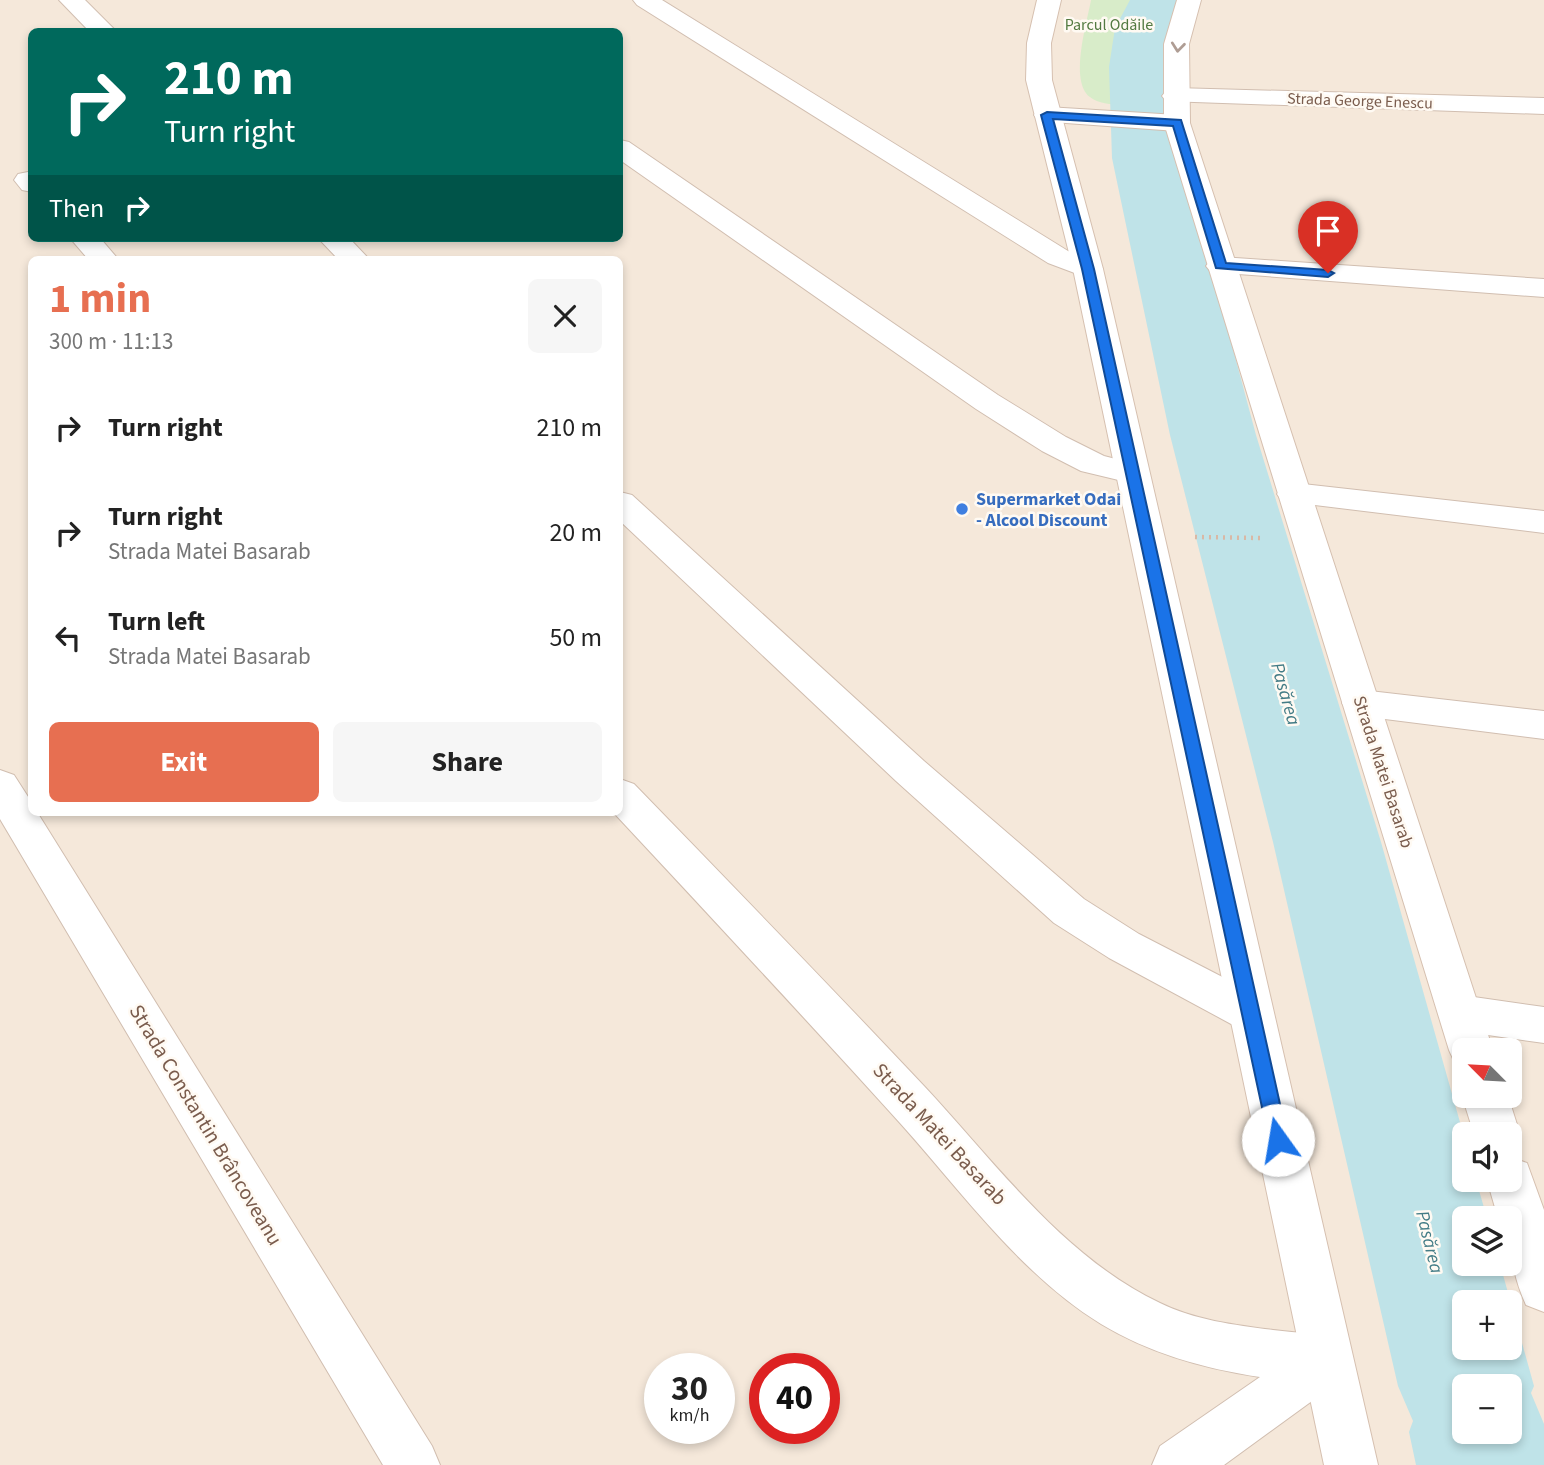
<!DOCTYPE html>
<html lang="en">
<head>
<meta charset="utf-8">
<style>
	:root { --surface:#fff; --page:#f6f6f6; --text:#222; --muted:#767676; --accent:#e76f51 }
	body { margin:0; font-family:"Source Sans 3",sans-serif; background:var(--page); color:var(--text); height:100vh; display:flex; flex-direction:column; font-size:26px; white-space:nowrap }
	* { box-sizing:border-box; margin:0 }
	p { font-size:23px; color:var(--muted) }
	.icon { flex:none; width:38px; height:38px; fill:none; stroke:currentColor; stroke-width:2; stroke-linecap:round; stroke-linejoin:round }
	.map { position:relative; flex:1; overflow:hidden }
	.details { position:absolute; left:28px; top:256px; width:595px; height:560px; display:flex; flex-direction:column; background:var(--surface); border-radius:10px; box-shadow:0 4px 10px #0003 }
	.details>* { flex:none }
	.banner { position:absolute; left:28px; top:28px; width:595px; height:214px; border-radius:10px; box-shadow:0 4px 10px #0003; background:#00695c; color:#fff; overflow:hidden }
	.needle { width:46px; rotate:294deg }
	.controls { position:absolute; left:1452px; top:1038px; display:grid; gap:14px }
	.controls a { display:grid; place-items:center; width:70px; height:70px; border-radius:10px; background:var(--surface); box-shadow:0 4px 10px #0003; font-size:35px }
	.speed { position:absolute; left:644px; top:1353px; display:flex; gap:14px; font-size:35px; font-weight:700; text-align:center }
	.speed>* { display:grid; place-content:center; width:91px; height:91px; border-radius:50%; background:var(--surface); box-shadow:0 4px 10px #0003; line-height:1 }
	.speed small { font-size:18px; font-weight:400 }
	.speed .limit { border:10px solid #d22; background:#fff; color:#111 }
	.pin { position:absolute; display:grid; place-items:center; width:60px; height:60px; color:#fff; margin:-72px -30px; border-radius:50% 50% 50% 0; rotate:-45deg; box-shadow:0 0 7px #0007 }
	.pin .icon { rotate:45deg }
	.me { position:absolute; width:77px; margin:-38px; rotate:347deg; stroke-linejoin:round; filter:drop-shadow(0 0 5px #0008) }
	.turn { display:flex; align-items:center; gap:24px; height:147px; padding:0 21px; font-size:32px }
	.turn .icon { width:91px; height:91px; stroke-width:2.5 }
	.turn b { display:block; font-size:49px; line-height:60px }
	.then { display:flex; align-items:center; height:66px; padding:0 21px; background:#0003; gap:14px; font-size:26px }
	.round { display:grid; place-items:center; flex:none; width:74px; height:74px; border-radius:10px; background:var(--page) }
	.headline { display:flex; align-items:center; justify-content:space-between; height:119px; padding:0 21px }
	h1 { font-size:42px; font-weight:700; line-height:52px; color:var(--accent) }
	.cta { display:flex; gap:14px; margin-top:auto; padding:14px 21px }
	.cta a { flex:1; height:80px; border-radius:10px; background:var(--accent); color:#fff; font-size:28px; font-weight:700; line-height:80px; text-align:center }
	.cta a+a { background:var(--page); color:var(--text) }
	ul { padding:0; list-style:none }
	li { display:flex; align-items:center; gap:21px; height:105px; padding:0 21px }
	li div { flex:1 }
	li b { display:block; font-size:26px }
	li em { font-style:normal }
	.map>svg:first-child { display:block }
	.residential { fill:#f5e8da; fill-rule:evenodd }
	.green { fill:#d8ecc9 }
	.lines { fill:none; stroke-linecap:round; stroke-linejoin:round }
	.river { fill:#bfe3e8; fill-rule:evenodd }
	.street-casing { stroke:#d1beb0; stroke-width:2 }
	.secondary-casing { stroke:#d6c0b0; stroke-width:2 }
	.path { stroke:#d9b8a5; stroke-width:4.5; stroke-dasharray:2 5; stroke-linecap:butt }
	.street { fill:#fff; fill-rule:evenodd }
	.secondary { fill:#fff; fill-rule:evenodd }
	.oneway { stroke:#af9d94 }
	.route { fill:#1a73e8; stroke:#114b97; stroke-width:2 }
	.shop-dot { fill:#3f7fe0; stroke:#fffaf3; stroke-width:2.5 }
	.labels { text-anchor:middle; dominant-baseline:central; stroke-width:5; stroke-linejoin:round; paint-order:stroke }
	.far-park-label { font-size:16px; fill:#537a41; stroke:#fffaf3 }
	.far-street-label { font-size:16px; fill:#7a5c4d; stroke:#fffaf3 }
	.shop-label { font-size:18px; font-weight:bold; fill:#366cbe; stroke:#fffaf3; text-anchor:start }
	.street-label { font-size:18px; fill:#7a5c4d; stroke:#fffaf3 }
	.water-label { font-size:19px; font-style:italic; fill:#437c86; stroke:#fffaf3 }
	.near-street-label { font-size:21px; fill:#7a5c4d; stroke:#fffaf3 }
</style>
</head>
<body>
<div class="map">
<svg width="1544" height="1465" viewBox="0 0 1544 1465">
	<rect width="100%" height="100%" fill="#fdf6ec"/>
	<path class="residential" d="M0 0H1544V1465H0ZM32 32H620V238H32ZM32 259H620V812H32ZM1465 1050H1510V1096H1465ZM1465 1134H1510V1180H1465ZM1465 1218H1510V1264H1465ZM1465 1302H1510V1348H1465ZM660 1368H719V1428H660ZM765 1368H824V1428H765ZM1465 1386H1510V1432H1465Z"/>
	<path class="green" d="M1091 0H1140L1126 44 1122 105C1111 104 1098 104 1090 97 1069 81 1087 23 1091 0Z"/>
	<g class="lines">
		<path class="river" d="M1130 0H1192L1179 28 1175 67 1182 158 1256 435 1381 842 1465 1140V1180H1476L1487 1218H1465V1264H1500L1534 1386 1531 1393 1544 1424V1465H1416L1409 1432 1413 1421 1398 1386 1273 842 1170 435 1112 158 1109 67 1115 28ZM1465 1302H1510V1348H1465ZM1465 1386H1510V1432H1465Z"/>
		<defs>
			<path id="street" d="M59 0H85L117 32H90Z
				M633 0H662L1068 251 1098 263 1103 269 1098 275 1088 278 1048 263 637 5Z
				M1175 88 1544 98V114L1166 101 1162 96 1166 91Z
				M1047 107 1177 115 1186 117 1190 123 1186 129 1177 131 1038 121 1034 115 1038 109Z
				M620 140 629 142 998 395 1066 437 1104 456 1143 466 1148 473 1143 480 1131 483 1081 471 1042 451 976 409 620 160Z
				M28 172 32 173V192L22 190 14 180 18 174Z
				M70 238H100L118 259H88Z
				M318 238H349L369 259H338Z
				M1221 257 1544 279V297L1211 272 1206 266 1211 260Z
				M1294 483 1544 511V533L1282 501 1277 494 1282 487Z
				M620 492 632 495 924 761 1084 899 1139 934 1265 999 1271 1012 1265 1025 1249 1030 1233 1025 1109 958 1054 923 896 781 620 521Z
				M1361 690 1544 711V739L1361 716 1348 712 1342 703 1348 694Z
				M0 770 14 775 32 803V812H37L432 1446 440 1465H383L0 819Z
				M620 779 634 784C731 884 828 984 924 1086 995 1162 1063 1257 1160 1303 1194 1320 1235 1325 1273 1330 1298 1333 1322 1333 1345 1343L1353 1360 1345 1377 1224 1465H1152L1160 1446 1260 1377C1205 1369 1149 1353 1101 1324 1020 1274 962 1192 900 1123 805 1018 709 915 613 812H620Z
				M1460 995 1544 1007V1043L1460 1031 1444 1026 1438 1013 1444 1000Z"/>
			<path id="secondary" d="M1037 0H1061L1051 43 1052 80 1103 269 1378 1465H1324L1073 269 1026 80 1027 43Z
				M1177 0H1201L1189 44 1190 123 1493 1050H1465V1067L1455 1063 1449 1050 1164 123V44Z
				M1465 1090V1096H1508L1520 1134 1513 1148 1510 1150V1134H1474L1462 1096Z
				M1510 1157 1527 1163 1544 1210V1312L1526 1305C1512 1274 1510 1252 1510 1218H1498L1487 1180H1510Z"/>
		</defs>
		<use href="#street" class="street-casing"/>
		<use href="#secondary" class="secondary-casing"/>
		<path class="path" d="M1195 537 1260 538"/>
		<use href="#street" class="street"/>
		<use href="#secondary" class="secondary"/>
	</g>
	<defs><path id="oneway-chevron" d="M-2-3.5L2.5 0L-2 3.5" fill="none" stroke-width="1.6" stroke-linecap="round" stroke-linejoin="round" transform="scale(1.75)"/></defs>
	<use class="oneway" href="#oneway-chevron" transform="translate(1178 47) rotate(96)"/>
	<path class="route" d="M1047 112 1181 120 1226 263 1328 270 1334 273 1328 277 1216 268 1173 126 1053 119 1094 269 1288 1140 1285 1146 1278 1148 1272 1146 1269 1140 1082 269 1041 115Z"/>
	<circle class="shop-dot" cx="962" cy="509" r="7"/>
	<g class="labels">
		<g class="far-park-label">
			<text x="1109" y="25">Parcul Odăile</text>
		</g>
		<g class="far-street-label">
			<text transform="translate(1360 101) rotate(2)">Strada George Enescu</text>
		</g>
		<g class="shop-label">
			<text x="976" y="499">Supermarket Odai<tspan x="976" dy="21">- Alcool Discount</tspan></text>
		</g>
		<g class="street-label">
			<text transform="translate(1383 772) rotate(72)">Strada Matei Basarab</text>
		</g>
		<g class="water-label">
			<text transform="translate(1285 694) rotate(74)">Pasărea</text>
			<text transform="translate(1429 1242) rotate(76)">Pasărea</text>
		</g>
		<g class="near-street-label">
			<text transform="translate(206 1125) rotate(59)">Strada Constantin Brâncoveanu</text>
			<text transform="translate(940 1134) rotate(47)">Strada Matei Basarab</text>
		</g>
	</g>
</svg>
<div class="controls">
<a><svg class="needle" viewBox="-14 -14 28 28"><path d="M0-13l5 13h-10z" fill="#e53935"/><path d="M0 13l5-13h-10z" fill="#767676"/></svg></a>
<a><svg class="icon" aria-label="sound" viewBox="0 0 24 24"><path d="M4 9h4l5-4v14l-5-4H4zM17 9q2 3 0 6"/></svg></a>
<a><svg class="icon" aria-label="layers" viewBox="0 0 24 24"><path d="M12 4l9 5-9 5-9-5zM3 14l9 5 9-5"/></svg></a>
<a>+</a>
<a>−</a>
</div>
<div class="speed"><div>30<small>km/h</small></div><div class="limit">40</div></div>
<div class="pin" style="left:1328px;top:273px;background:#d93025"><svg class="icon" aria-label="arrive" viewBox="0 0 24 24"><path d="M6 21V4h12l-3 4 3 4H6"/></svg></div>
<svg class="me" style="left:1278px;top:1140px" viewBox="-20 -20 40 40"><circle r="19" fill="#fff"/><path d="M0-13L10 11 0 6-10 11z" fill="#1a73e8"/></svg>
<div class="banner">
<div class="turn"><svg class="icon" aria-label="right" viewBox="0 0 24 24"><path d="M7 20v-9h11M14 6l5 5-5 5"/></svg><div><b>210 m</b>Turn right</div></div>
<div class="then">Then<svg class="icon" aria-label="right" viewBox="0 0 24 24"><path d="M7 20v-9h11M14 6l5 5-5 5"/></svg></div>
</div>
<section class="details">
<div class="headline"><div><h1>1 min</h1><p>300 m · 11:13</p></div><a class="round"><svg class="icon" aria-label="close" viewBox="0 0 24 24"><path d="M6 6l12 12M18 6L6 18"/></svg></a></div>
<ul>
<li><svg class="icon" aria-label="right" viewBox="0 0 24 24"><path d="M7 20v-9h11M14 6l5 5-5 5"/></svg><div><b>Turn right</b></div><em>210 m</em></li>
<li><svg class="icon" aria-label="right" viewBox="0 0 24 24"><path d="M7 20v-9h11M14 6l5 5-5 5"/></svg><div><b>Turn right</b><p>Strada Matei Basarab</p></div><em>20 m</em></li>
<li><svg class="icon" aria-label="left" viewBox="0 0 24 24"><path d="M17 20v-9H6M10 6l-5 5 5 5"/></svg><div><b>Turn left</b><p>Strada Matei Basarab</p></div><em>50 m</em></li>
</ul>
<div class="cta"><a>Exit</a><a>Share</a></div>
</section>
</div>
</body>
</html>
